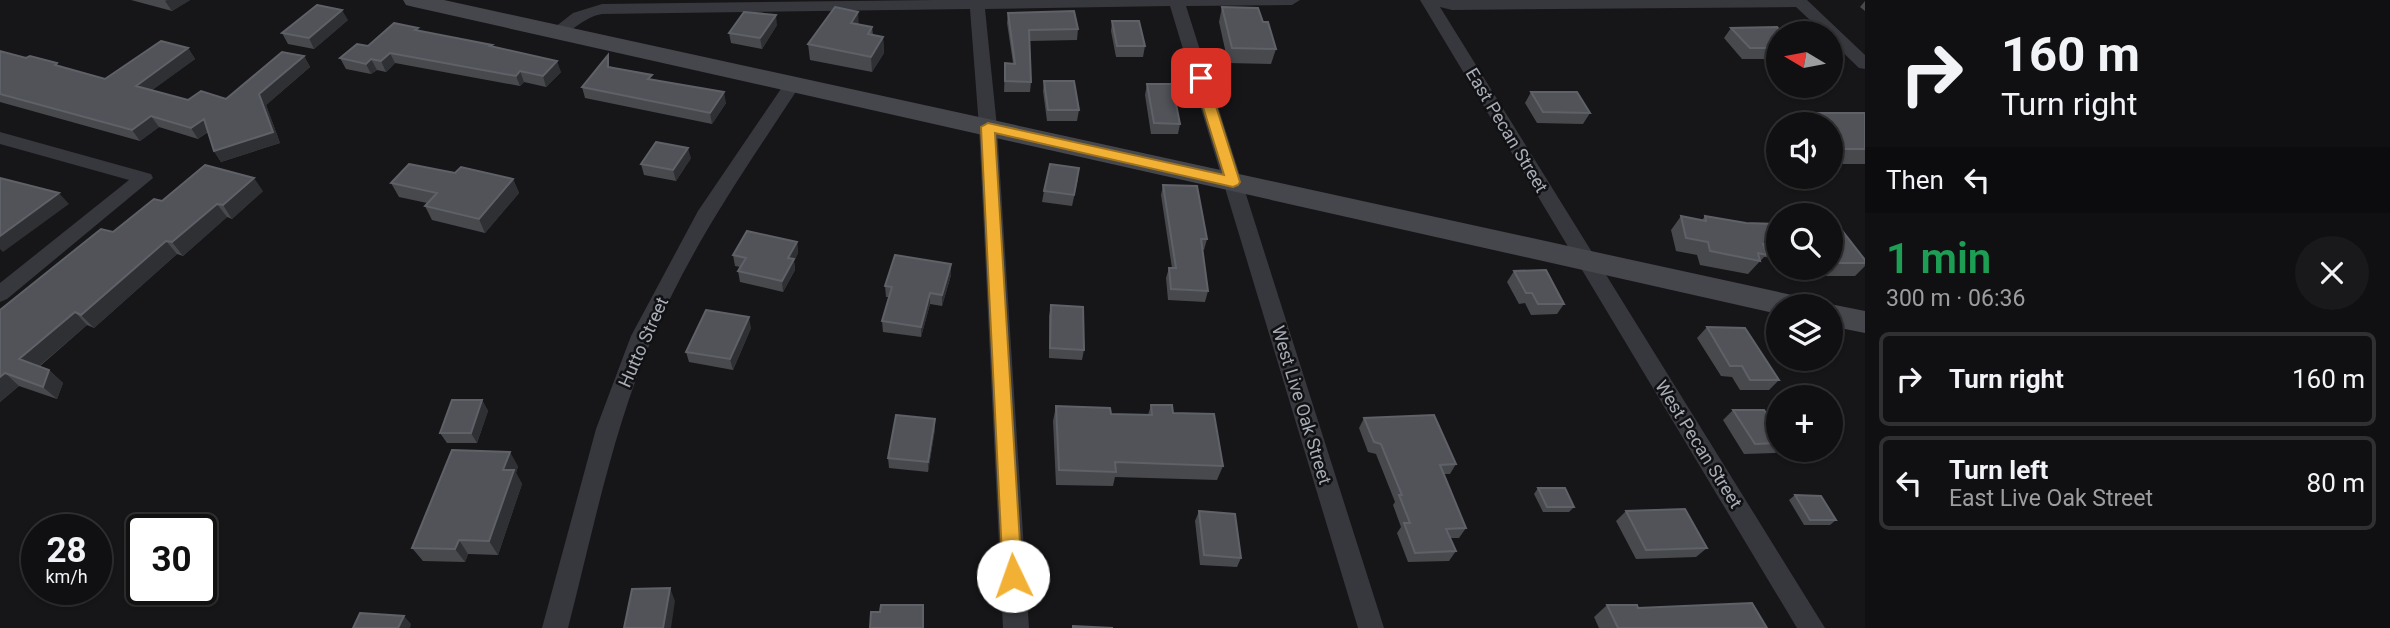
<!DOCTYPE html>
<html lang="en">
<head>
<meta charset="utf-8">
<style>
	:root { --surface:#101012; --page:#19191b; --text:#f1f3f6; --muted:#9c9d9f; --line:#303032 }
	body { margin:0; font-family:Roboto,sans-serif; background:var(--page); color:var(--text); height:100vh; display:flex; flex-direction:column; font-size:26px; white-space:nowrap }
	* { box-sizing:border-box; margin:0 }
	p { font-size:23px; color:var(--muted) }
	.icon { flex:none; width:38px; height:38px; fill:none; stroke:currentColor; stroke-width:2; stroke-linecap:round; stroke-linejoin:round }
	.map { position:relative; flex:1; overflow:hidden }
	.details { display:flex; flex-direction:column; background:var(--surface); width:525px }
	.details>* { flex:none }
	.hud { background:#101012; color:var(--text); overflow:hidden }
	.needle { width:46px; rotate:280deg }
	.controls { position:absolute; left:1766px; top:21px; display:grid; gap:14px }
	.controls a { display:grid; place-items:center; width:77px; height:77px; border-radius:50%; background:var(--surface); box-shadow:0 2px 5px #0004,0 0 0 2px var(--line); font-size:35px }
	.speed { position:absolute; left:21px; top:514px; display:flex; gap:14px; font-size:35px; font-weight:700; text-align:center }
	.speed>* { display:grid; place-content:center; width:91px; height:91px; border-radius:50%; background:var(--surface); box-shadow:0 2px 5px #0004,0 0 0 2px var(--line); line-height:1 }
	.speed small { font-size:18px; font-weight:400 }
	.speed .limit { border:4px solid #111; border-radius:10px; background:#fff; color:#111 }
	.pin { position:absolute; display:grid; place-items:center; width:60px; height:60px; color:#fff; margin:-30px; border-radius:14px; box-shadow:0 4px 10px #0006 }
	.me { position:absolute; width:77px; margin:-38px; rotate:357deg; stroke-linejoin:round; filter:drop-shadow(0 0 5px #0008) }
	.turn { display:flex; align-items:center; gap:24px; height:147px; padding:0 21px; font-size:32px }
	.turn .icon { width:91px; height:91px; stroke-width:2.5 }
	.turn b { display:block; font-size:49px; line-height:60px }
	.then { display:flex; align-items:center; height:66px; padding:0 21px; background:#0003; gap:14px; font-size:26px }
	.round { display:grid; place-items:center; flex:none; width:74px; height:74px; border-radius:37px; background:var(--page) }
	.overview { display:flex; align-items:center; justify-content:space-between; height:119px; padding:0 21px }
	h1 { font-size:42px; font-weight:600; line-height:52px; color:#1e9e55 }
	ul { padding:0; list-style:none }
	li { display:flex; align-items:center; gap:21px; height:94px; margin:0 14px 10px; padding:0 7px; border:4px solid var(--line); border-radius:10px }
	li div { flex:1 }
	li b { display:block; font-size:26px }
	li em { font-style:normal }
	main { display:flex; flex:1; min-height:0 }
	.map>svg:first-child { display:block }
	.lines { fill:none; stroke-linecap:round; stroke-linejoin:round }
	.minor { fill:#37383d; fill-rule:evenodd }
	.secondary { fill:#45474d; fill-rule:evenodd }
	.wall { fill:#47494d }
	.shaded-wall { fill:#2f3033 }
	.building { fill:#525359; stroke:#5f6168; stroke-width:2 }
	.route { fill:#f2b134; stroke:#9d7322; stroke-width:2 }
	.labels { text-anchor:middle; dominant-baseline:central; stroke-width:5; stroke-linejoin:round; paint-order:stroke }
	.street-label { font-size:18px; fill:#a8adb8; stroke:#111113 }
</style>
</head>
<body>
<main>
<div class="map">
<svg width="1865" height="628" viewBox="0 0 1865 628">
	<rect width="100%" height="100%" fill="#161618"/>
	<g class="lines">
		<path class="minor" d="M934 0H1300L1292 5 1186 6 1384 628H1358L1170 6 985 9 997 127 1029 628H1003L979 127 970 9 602 14C584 17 574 31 558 36L550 31 573 13 602 4Z
			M1420 0H1807L1865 55V69L1859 68 1830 40V33H1824L1796 7 1452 10 1440 7 1825 628H1797Z
			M793 79 801 84C748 165 691 246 653 336 613 429 593 531 568 628H542L596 429 631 336 698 211 787 80Z
			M0 132 151 174 153 178 7 299 0 302V283L129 180 0 144Z"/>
		<path class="secondary" d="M403 0H444L1792 295 1802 298 1807 306H1778V314L414 7 406 5Z
			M1830 304 1865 311V333L1830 326V306H1822Z"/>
	</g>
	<path class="wall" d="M131 0H190L172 11Z
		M1865 1V11L1860 7Z
		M1222 7 1263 22 1276 49 1271 64 1228 63 1219 22Z
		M1008 13 1078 29 1077 40 1029 41 1031 82 1030 92H1004L1005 63H1013L1007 23Z
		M348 20 314 49 288 44 282 33Z
		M1112 21 1145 46 1143 57H1116L1111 31Z
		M777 25 762 49 731 43 729 33Z
		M872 27 873 35 883 37 884 53 872 72 810 60 808 44Z
		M1731 28 1778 33V59H1742L1724 38Z
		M419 31 492 45 493 47 561 72 546 87 524 82 520 86 395 63 386 72 377 70 371 74 346 69 340 58 368 46Z
		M188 48 195 59 152 90 188 100 226 99 304 56 310 67 266 105 280 143 221 162 214 151 208 132 198 139 159 127 140 141 0 102V51L105 79Z
		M611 66V68L726 103 712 124 585 98 582 87Z
		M1044 81 1079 110 1077 121H1047L1043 91Z
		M1147 84 1180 124 1178 134H1151L1145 95Z
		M1531 92 1590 113 1583 124 1537 123 1525 103Z
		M1810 113H1865V164H1830V124H1801Z
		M691 158 676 181 644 175 641 164Z
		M455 173 513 179 519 193 485 233 432 220 425 206 427 203 399 197 391 183Z
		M1078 179 1072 206 1042 202 1044 191Z
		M1163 185 1207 239 1204 250H1202L1208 291 1205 302 1168 300 1166 278 1169 268H1172L1161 195Z
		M263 191 232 219 227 217 183 256 177 254 94 328 87 325 39 367 49 370 63 383 57 399 19 386 0 402V310L113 232 162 201Z
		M1681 216 1702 220 1705 216 1746 223 1778 224V258L1764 257 1748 274 1700 265 1697 255 1676 251 1671 230Z
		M1830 224 1865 260V266L1855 276H1822L1816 268H1830Z
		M797 242 798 253 794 261 795 270 783 292 740 282 738 271 740 267 735 266 733 255Z
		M951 264V275L942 306 930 304 921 337 883 332 882 321 889 297H886L885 286Z
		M1514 271 1564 304 1557 314 1531 315 1525 303 1519 304 1507 282Z
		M1051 305 1084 350 1082 360 1049 358V316Z
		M1707 327 1779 380 1769 390H1740L1732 377 1721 376 1697 338Z
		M751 328 733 370 689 362 686 352Z
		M482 400 488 411 477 443H447L440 433Z
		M1151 405 1173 413 1223 466 1217 480 1115 477 1113 486 1056 485 1053 421 1056 406 1111 414 1148 415Z
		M1733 410 1778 431 1779 450 1775 453 1744 454 1723 420Z
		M1364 418 1456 464 1450 474H1444L1466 528 1459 538H1450L1456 551 1449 561 1408 562 1397 533 1401 527 1393 505 1395 502 1376 454 1368 452 1359 428Z
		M935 429 928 472 889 468 888 458Z
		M518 466 516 473 522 484 498 555 468 554 465 562 423 561 412 548Z
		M1538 488 1574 507 1569 512H1543L1534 494Z
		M1795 495 1836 520 1830 525H1804L1789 500Z
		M1199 511 1241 558 1237 567 1200 565 1195 521Z
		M1626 511 1707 548 1696 557 1636 559 1616 521Z
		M1607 605 1638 608 1767 628H1599L1594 617Z"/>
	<path class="shaded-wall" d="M167 0H190L172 11 165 1Z
		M342 10 348 20 314 49 309 38Z
		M858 12 859 27 851 23Z
		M776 15 777 25 762 49 760 38Z
		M883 37 884 53 872 72 871 57Z
		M188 48 195 59 143 97 136 86Z
		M390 53 395 63 386 72 381 61Z
		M304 56 310 67 266 105 280 143 221 162 214 151 259 94Z
		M371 59 377 70 371 74 366 64Z
		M557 61 561 72 546 87 543 76Z
		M520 71 524 82 520 86 516 76Z
		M724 92 726 103 712 124 710 113Z
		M151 116 159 127 140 141 132 130Z
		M204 119 211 129 198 139 191 128Z
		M688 148 691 158 676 181 673 170Z
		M254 178 263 191 232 219 223 205Z
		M513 179 519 193 485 233 479 219Z
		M59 193 69 204 3 252 0 249V236Z
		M217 204 227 217 183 256 172 242Z
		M166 241 177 254 94 328 81 315Z
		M797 242 798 253 794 261 795 270 783 292 782 281 788 258Z
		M951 264V275L942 306V295Z
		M930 293V304L921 337V327Z
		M75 312 87 325 32 372 19 359Z
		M749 317 751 328 733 370 730 359Z
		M49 370 63 383 57 399 43 387Z
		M5 373 19 386 0 402V377Z
		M482 400 488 411 477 443 471 433Z
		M935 419V429L928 472V462Z
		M510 452 518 466 516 473 522 484 498 555 489 541 503 470Z
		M459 540 468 554 465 562 455 549Z
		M670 588 675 601 671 628H663Z
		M404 616 411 624 410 628H398Z"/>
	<path class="building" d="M317 5 342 10 309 38 282 33Z
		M835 7 858 12 851 23 872 27 868 34 883 37 871 57 808 44Z
		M1222 7 1258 8 1263 22H1268L1276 49 1232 48Z
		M1074 11 1078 29 1029 30 1031 82 1005 81V63L1015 64 1008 13Z
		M744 12 776 15 760 38 729 33Z
		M1112 21H1139L1145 46H1117Z
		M394 23 418 28 415 30 492 45 490 46 557 61 543 76 520 71 516 76 390 53 381 61 371 59 366 64 340 58 357 44 368 46Z
		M1777 27 1782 33H1778V48H1750L1731 28Z
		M161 41 188 48 136 86 188 100 201 91 226 99 282 52 304 56 259 94 273 132 214 151 204 119 191 128 151 116 132 130 0 94V51L26 58 30 56 57 63 55 65 105 79Z
		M608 55V67L652 75 648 79 724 92 710 113 582 87Z
		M1044 81H1074L1079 110H1048Z
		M1147 84H1172L1180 124 1154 123Z
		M1531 92H1577L1590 113 1543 112Z
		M1810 113H1865V149H1842L1830 135V124H1820Z
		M656 142 688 148 673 170 641 164Z
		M409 164 455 173 461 167 513 179 479 219 425 206 437 193 391 183Z
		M1050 164 1079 168 1074 195 1044 191Z
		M205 165 254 178 223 205 217 204 172 242 166 241 81 315 75 312 19 359 49 370 43 387 5 373 0 377V310L101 229 113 232 154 199 162 201Z
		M0 178 59 193 0 236Z
		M1163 185 1197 186 1207 239H1201L1208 291 1171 289 1169 268H1176Z
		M1681 216 1706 221 1705 216 1746 223 1778 224V244H1763L1767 255 1758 253 1760 261 1710 251 1708 242 1686 238Z
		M1830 224H1837L1865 260V263H1835L1830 257Z
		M747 231 797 242 788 258 794 259 782 281 738 271 746 258 733 255Z
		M895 255 951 264 942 295 930 293 921 327 882 321 892 287 885 286Z
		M1546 270 1564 304H1538L1532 293H1526L1514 271Z
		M1051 305 1083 307 1084 350 1050 348Z
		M706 310 749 317 730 359 686 352Z
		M1707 327 1745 328 1779 380H1750L1742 366H1730Z
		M452 400H482L471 433H440Z
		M1151 405H1172L1173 413 1214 414 1223 466 1115 462 1116 472 1059 470 1056 406 1110 408 1111 414 1152 415Z
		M1733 410H1764L1778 431V443L1755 444Z
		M896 415 935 419 928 462 888 458Z
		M1434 415 1456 464 1440 465 1466 528 1446 529 1456 551 1415 553 1404 523H1410L1399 495H1402L1381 444 1374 442 1364 418Z
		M452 450 510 452 503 470H514L489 541 459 540 455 549 412 548Z
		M1538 488H1565L1574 507H1547Z
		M1795 495 1821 496 1836 520H1810Z
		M1685 509 1707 548 1646 550 1626 511Z
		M1199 511 1235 514 1241 558 1204 555Z
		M670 588 663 628H624L632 589Z
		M1752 603 1767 628H1618L1607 605H1637L1638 608Z
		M881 605H923V628H870L871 612H880Z
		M360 613 404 616 398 628H353Z
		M1073 626 1113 628H1073Z"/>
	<path class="route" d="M1201 74 1207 78 1240 182 1238 185 1233 187 995 133 1022 576 1019 582 1013 585 1006 582 1003 576 981 127 988 123 1224 175 1194 78Z"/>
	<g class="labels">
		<g class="street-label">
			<text transform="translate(1507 130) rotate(59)">East Pecan Street</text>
			<text transform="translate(643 342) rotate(-66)">Hutto Street</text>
			<text transform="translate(1302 405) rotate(73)">West Live Oak Street</text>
			<text transform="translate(1699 444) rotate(58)">West Pecan Street</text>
		</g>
	</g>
</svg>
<div class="controls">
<a><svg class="needle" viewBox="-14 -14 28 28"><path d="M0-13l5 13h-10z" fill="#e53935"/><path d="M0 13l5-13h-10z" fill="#9c9d9f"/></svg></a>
<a><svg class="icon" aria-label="sound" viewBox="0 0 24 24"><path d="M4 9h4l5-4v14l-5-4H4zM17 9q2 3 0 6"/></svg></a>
<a><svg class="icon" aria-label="search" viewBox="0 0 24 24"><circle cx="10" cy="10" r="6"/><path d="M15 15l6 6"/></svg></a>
<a><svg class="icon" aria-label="layers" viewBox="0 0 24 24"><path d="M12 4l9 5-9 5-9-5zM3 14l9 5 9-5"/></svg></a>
<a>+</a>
</div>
<div class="speed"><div>28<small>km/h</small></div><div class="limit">30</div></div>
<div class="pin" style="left:1201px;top:78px;background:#d93025"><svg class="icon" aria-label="arrive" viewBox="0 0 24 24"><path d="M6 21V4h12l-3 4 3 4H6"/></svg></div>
<svg class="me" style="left:1013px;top:576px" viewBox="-20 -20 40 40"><circle r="19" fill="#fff"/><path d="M0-13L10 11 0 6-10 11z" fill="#f2b134"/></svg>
</div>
<section class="details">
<div class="hud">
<div class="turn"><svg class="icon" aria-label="right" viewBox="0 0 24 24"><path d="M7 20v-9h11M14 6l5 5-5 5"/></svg><div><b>160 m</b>Turn right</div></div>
<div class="then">Then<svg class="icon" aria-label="left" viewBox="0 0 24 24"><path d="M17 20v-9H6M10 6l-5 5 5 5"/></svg></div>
</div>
<div class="overview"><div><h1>1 min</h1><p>300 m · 06:36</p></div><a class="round"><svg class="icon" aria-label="close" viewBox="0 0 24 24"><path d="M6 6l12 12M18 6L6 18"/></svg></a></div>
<ul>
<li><svg class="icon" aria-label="right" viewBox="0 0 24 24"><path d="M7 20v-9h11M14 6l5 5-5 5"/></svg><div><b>Turn right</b></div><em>160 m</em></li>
<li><svg class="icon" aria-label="left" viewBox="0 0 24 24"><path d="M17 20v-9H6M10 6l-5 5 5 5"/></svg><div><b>Turn left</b><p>East Live Oak Street</p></div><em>80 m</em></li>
</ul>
</section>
</main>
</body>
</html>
